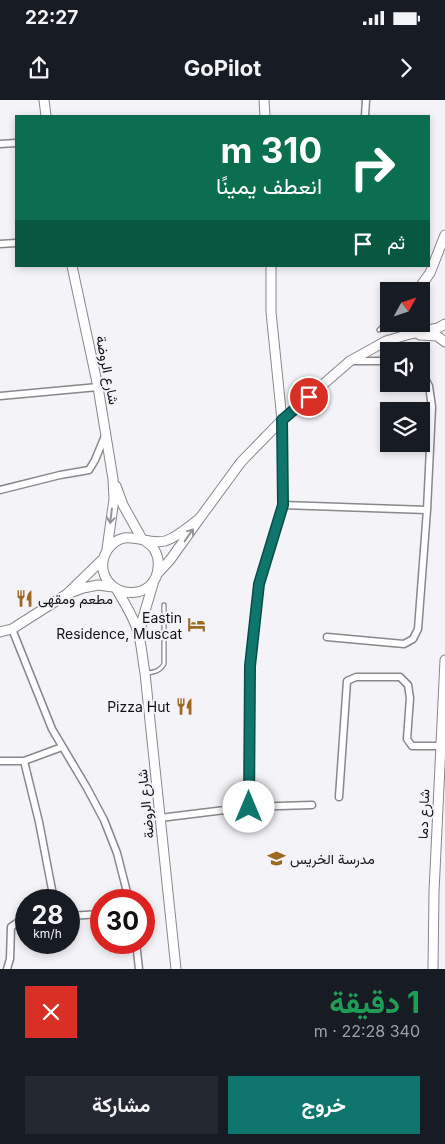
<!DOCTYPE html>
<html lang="ar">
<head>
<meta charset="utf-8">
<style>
	:root { --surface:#171b24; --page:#242831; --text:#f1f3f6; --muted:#9ea1a6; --accent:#0f766e }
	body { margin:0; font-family:Inter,Vazirmatn,sans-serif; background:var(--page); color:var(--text); direction:rtl; height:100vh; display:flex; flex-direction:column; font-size:19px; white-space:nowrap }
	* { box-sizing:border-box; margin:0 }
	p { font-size:16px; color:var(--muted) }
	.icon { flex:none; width:28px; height:28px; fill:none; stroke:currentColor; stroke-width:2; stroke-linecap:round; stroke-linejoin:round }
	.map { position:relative; height:869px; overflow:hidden; direction:ltr }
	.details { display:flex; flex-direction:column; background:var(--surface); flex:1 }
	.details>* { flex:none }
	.top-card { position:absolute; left:15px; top:15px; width:415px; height:152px; border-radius:0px; box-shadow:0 2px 8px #0003; direction:rtl; background:#0b6e4f; color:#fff; overflow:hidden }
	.needle { width:32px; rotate:50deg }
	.tools { position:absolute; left:380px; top:182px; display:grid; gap:10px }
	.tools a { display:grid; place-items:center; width:50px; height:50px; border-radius:0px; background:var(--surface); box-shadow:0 2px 8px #0003; font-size:25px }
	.speed { position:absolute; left:15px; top:789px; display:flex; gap:10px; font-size:25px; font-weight:700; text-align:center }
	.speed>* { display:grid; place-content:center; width:65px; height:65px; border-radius:50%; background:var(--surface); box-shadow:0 2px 8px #0003; line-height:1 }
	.speed small { font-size:12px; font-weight:400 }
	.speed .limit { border:8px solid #d22; background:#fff; color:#111 }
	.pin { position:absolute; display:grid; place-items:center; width:42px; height:42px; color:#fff; margin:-21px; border:2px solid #fff; border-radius:50%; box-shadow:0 1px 5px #0007 }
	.me { position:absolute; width:55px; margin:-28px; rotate:0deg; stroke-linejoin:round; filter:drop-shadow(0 0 4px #0008) }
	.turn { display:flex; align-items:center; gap:18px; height:105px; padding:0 25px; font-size:22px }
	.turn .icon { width:65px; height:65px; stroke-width:2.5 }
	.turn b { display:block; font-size:35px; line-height:42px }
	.then { display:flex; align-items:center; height:48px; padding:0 25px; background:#0003; gap:10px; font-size:19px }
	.round { display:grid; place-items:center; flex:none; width:52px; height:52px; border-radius:0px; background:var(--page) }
	.summary { display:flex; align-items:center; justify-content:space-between; height:85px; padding:0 25px }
	h1 { font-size:30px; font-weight:700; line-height:38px; color:#1e9e55 }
	.action { display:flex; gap:10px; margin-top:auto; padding:10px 25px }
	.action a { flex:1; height:58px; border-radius:0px; background:var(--accent); color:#fff; font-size:20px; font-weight:700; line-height:58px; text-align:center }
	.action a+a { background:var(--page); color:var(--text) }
	.status { display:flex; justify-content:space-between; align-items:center; height:35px; padding:0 25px; background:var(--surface); direction:ltr }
	.status svg { height:14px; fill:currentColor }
	header { display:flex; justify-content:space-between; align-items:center; height:65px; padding:0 25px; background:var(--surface); font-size:22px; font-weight:700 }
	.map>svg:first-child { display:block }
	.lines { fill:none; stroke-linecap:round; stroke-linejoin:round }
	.lane-casing { stroke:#88878b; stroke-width:5.5 }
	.street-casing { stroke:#88878b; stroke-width:9 }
	.secondary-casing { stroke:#88878b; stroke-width:11 }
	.lane { stroke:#fff; stroke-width:3 }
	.street { stroke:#fff; stroke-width:6 }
	.secondary { stroke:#fff; stroke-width:9 }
	.oneway { stroke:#959596 }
	.route-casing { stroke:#0a4d48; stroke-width:12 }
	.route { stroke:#0f766e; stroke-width:9 }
	.labels { text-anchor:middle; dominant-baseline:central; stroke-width:4; stroke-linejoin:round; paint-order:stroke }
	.street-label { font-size:14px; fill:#141315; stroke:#f4f3f8 }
	.poi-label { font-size:14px; fill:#141315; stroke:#f4f3f8; text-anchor:start }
</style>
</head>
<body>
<div class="status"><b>22:27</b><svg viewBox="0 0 49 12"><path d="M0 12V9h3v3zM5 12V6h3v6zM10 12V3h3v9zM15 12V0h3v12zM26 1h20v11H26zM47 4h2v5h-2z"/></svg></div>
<header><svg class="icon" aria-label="forward" viewBox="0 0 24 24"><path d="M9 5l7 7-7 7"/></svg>GoPilot<svg class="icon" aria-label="share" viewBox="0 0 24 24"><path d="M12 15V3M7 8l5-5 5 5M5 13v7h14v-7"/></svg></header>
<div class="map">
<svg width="445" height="869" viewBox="0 0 445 869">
	<rect width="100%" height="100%" fill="#f4f3f8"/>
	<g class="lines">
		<defs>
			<path id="lane" d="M379 230 389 220
				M147 573C155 572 160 571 164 564V505"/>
			<path id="street" d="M365 16 366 0
				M0 44 16 43
				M0 144 16 143
				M351 261H389
				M0 296 98 287
				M0 390 60 375 89 370 95 360 105 336
				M283 405 427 410
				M12 529 52 629 87 688 104 720 117 753 129 800
				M327 537 404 544 413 539 418 529 427 410 432 307 429 286 421 271
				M0 661H24L62 647
				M24 661 39 722 54 800
				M339 697 347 581 356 577H400L408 585 410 598 407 639 412 646H440
				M249 707 250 566 259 484 283 405 282 320
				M160 718 249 707 312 705
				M69 816 101 814
				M136 842 139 869
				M7 869 10 859 11 827 24 818H26"/>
			<path id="secondary" d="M44 0 46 16
				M264 0 265 16
				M72 166 98 287 113 379 114 399 107 449
				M271 166V212L282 320
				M417 191 430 173 445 135
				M410 234 411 224
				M420 235 437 236 445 242
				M116 386 123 405 142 439
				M200 418 241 362 282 320 350 261 386 241 410 234 438 228 445 224
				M145 441C148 443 152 446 154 449 157 454 159 461 158 467 157 499 110 502 103 470 102 463 104 455 108 449 125 426 144 446 165 441 176 438 191 425 200 418L170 460 158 473
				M103 459 67 494 83 488 98 485 113 487
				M117 490C124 502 131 513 136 526 142 541 142 558 145 573L176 869
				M0 532 12 529 67 494
				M140 534 142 521 153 484
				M433 869 434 792 445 560"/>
		</defs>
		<use href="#lane" class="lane-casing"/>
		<use href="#street" class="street-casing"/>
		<use href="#secondary" class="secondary-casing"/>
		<use href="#lane" class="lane"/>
		<use href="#street" class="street"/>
		<use href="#secondary" class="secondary"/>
	</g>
	<defs><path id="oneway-shaft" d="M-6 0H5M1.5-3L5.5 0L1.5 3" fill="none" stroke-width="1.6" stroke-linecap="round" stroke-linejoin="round" transform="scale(1.25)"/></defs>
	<g class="oneway">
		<use href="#oneway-shaft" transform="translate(111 416) rotate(97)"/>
		<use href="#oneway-shaft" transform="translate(189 435) rotate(-55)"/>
	</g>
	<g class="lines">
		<defs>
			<path id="route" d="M249 707 250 566 259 484 283 405 282 320 309 297"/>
		</defs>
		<use href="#route" class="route-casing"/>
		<use href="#route" class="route"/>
	</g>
	<defs>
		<symbol id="restaurant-bare" viewBox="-9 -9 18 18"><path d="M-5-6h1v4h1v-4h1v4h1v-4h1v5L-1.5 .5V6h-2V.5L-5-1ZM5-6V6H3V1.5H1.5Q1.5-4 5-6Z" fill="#9d6820" stroke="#f4f3f8" stroke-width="2.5" paint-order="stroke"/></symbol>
		<symbol id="hotel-bare" viewBox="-9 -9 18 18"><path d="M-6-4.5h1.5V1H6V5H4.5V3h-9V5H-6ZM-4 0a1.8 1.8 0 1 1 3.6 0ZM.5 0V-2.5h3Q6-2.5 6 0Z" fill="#9d6820" stroke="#f4f3f8" stroke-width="2.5" paint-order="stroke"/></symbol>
		<symbol id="school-bare" viewBox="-9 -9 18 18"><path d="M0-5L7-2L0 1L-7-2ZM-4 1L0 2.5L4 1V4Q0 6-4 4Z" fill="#9d6820" stroke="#f4f3f8" stroke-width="2.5" paint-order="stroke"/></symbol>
	</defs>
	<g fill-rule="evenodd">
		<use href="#restaurant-bare" x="12" y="486" width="25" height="25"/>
		<use href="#hotel-bare" x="184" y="512" width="25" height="25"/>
		<use href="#restaurant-bare" x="172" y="594" width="25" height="25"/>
		<use href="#school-bare" x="264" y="746" width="25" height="25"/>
	</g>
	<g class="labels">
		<g class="street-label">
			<text transform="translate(108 270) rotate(79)">شارع الروضة</text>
			<text transform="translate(145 704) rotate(-96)">شارع الروضة</text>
			<text transform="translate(423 714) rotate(-88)">شارع دما</text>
		</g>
		<g class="poi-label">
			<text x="38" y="498">مطعم ومقهى</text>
			<text x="182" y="517" text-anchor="end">Eastin<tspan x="182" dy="16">Residence, Muscat</tspan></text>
			<text x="170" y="606" text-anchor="end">Pizza Hut</text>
			<text x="290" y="758">مدرسة الخريس</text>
		</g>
	</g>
</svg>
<div class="tools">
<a><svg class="needle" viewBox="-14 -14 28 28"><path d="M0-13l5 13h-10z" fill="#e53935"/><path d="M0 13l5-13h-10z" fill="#9ea1a6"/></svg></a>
<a><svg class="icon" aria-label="sound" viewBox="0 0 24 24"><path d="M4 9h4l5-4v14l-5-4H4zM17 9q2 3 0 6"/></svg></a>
<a><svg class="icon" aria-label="layers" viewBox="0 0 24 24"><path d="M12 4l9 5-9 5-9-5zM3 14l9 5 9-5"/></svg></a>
</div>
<div class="speed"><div>28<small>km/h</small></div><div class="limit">30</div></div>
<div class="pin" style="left:309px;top:297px;background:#d93025"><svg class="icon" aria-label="arrive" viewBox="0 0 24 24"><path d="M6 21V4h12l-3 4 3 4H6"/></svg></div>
<svg class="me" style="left:249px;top:707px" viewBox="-20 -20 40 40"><circle r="19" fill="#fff"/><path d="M0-13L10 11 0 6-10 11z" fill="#0f766e"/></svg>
<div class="top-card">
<div class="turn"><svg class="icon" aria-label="right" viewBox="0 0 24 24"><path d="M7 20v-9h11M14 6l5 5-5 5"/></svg><div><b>310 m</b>انعطف يمينًا</div></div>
<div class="then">ثم<svg class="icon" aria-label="arrive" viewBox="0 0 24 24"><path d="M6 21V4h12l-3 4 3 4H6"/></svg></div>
</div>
</div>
<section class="details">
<div class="summary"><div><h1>1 دقيقة</h1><p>340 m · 22:28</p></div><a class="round" style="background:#d93025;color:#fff"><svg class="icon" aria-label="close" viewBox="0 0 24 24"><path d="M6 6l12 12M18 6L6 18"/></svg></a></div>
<div class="action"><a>خروج</a><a>مشاركة</a></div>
</section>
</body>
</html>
